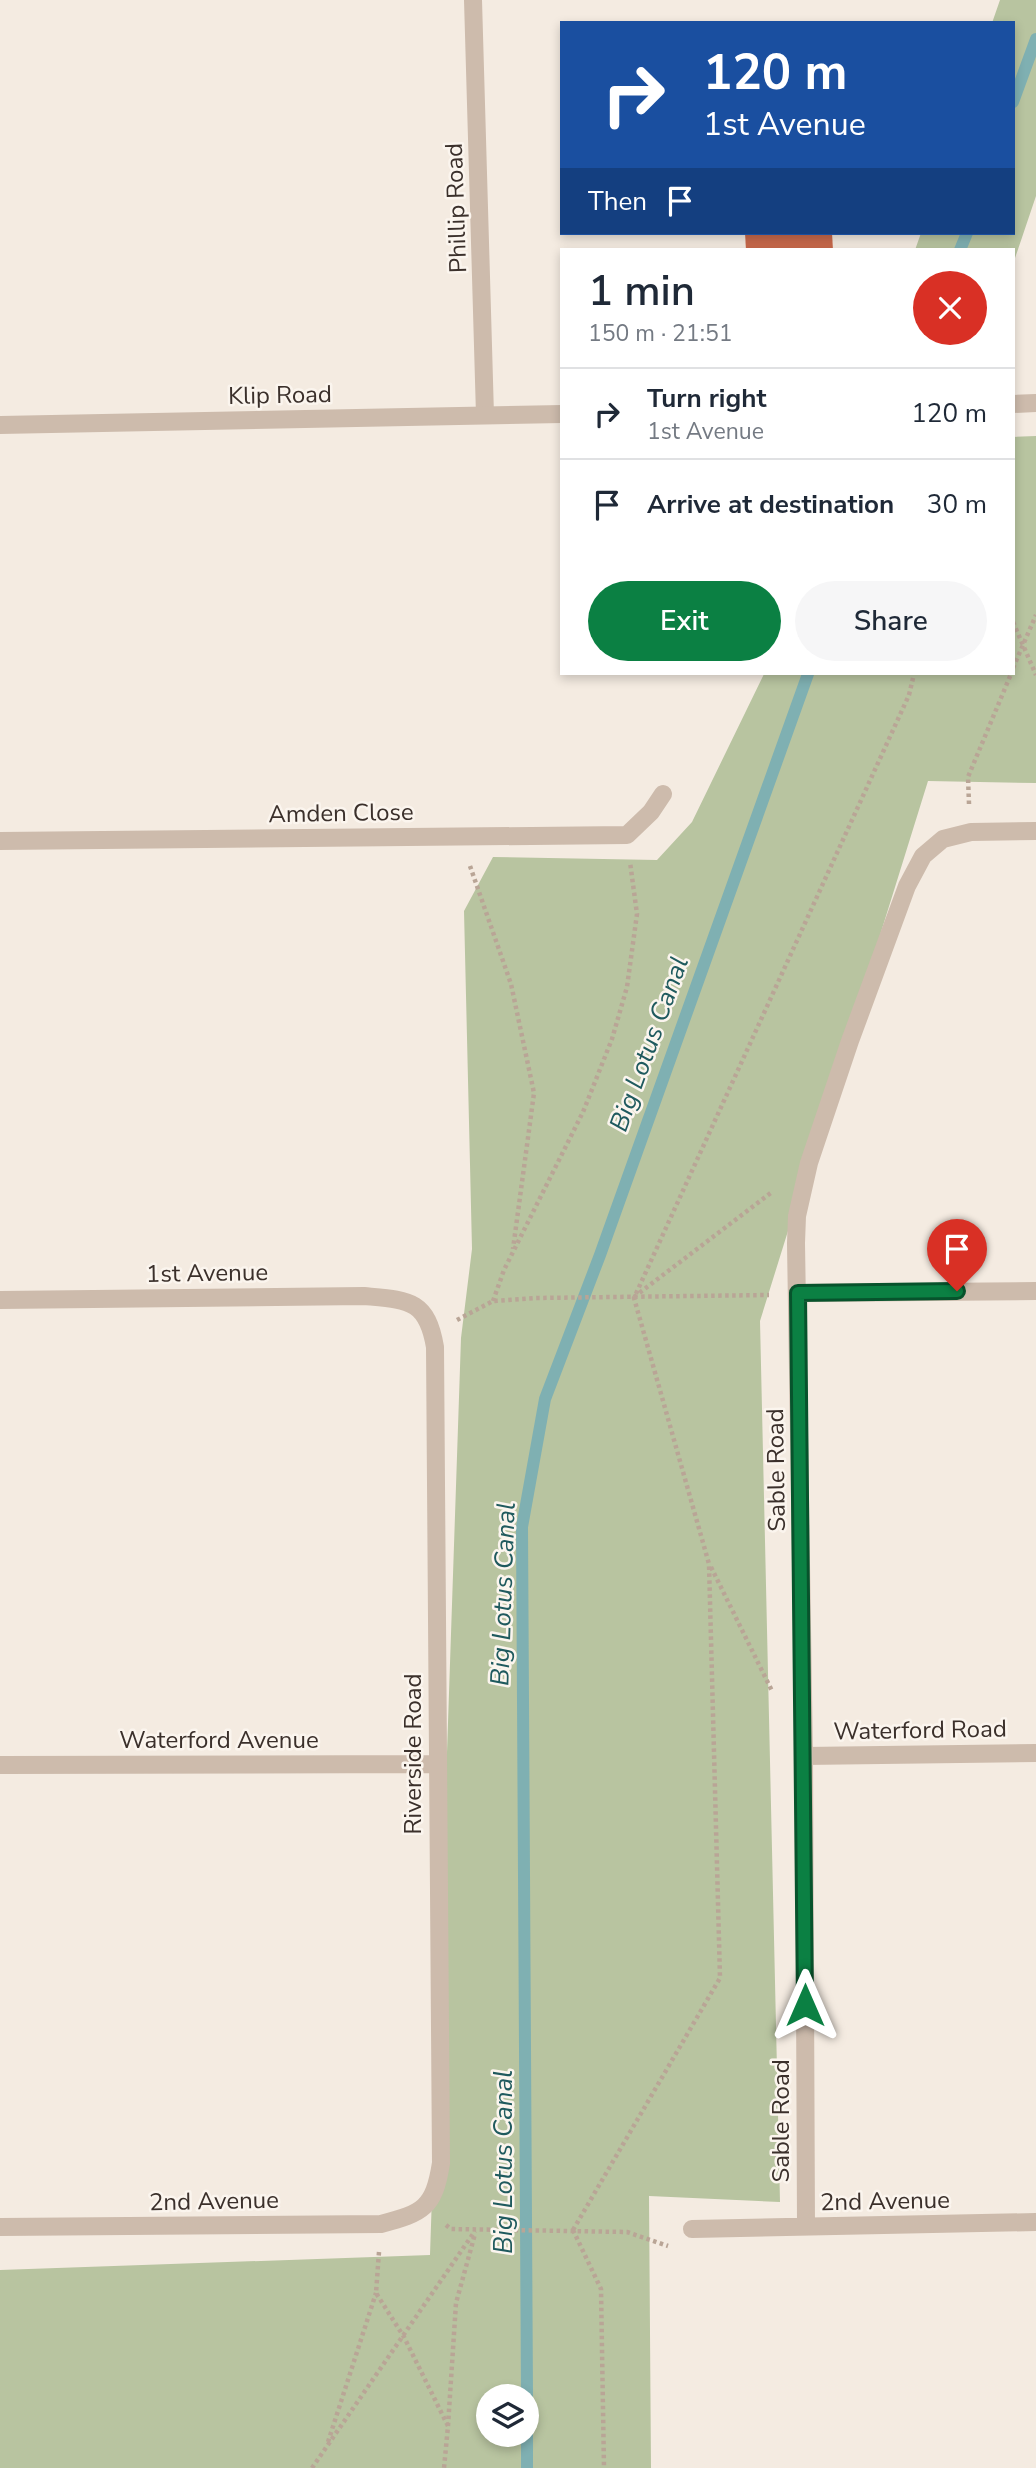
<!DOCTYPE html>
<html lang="en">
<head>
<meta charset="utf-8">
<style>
	:root { --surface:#fff; --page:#f6f6f7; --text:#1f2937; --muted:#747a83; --line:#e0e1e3; --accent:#0b8043 }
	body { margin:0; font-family:"Nunito Sans",sans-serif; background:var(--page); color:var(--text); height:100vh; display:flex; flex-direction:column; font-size:26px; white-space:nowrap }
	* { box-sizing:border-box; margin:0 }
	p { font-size:23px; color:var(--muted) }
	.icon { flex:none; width:38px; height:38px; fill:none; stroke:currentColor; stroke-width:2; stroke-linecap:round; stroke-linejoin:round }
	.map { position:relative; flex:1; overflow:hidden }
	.sheet { position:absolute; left:560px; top:248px; width:455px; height:427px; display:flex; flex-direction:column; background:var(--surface); border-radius:0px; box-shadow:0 4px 10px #0003 }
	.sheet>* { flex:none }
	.banner { position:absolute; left:560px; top:21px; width:455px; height:214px; border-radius:0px; box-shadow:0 4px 10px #0003; background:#1a4fa0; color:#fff; overflow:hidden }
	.controls { position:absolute; left:476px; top:2384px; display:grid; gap:14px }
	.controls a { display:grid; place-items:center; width:63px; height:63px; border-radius:50%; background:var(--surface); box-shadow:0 4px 10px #0003; font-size:35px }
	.pin { position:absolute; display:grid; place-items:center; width:60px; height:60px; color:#fff; margin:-72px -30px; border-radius:50% 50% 50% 0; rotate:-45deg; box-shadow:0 0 7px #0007 }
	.pin .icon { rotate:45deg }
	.me { position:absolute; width:77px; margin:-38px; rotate:0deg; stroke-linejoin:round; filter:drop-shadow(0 0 5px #0008) }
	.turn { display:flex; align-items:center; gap:24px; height:147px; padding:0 28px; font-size:32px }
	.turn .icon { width:91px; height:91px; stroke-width:2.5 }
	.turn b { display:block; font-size:49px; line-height:60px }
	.then { display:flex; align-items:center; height:66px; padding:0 28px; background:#0003; gap:14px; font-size:26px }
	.round { display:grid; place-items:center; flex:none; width:74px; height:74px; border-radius:37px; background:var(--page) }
	.head { display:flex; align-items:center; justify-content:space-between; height:119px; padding:0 28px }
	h1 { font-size:42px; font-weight:600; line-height:52px }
	.action { display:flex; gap:14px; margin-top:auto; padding:14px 28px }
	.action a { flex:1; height:80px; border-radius:42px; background:var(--accent); color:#fff; font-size:28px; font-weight:600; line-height:80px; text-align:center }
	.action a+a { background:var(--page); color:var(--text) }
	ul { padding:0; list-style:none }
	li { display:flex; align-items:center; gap:21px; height:91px; padding:0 28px; border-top:2px solid var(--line) }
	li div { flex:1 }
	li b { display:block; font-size:26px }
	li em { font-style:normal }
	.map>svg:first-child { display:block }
	.green { fill:#b8c4a0; fill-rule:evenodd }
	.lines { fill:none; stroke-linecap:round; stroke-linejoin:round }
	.stream { stroke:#7fb0b2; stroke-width:12 }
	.building { fill:#c8694b }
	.path { stroke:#b9a596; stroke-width:4.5; stroke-dasharray:3.5 3.5; stroke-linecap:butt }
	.minor { stroke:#cdbbac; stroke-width:18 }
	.tertiary { stroke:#cdbbac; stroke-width:18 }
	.route-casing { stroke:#07532c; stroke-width:18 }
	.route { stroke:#0b8043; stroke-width:12 }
	.labels { text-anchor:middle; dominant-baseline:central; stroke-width:5; stroke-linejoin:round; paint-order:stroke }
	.street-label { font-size:24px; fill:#3b302b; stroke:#fbf5ee }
	.water-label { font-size:26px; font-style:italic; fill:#1f5a5e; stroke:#fbf5ee }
</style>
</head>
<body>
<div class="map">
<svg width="1036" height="2468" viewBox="0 0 1036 2468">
	<rect width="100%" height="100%" fill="#f4ebe1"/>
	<path class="green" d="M1000 0H1036V196L1013 264V250H915L921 233H1013V23H992Z
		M1036 436V783L928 781 760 1321 780 2202 649 2196 651 2468H0V2270L430 2255 461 1338 472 1249 464 911 493 857 657 860 692 822 764 674H1013V437ZM488 2396H527V2434H488Z"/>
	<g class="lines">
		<path class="stream" d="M1013 102 1036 39
			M960 250 967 233
			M527 2396 522 1527 545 1399 600 1255 808 674
			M527 2409V2468"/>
	</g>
	<path class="building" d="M745 233H832L833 250H746Z"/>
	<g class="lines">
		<path class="path" d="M1013 622 1036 675
			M1013 668 1036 615
			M969 804 968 777 1011 674
			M470 866 511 984 534 1093 513 1249
			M634 1297 772 1192
			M493 1301 504 1270 583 1112 612 1039 627 987 637 914 630 862
			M457 1320 493 1301 535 1298 769 1295
			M711 1567 772 1691
			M446 2225 451 2229 627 2232 668 2246
			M573 2230 720 1978 709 1564 634 1298 909 695 914 674
			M573 2230 601 2289 604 2468
			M379 2252 376 2293 404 2337 448 2426 444 2468
			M448 2426 456 2303 475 2234
			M328 2442 376 2293
			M312 2468 475 2231"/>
		<path class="minor" d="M473 0 485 415
			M0 841 627 835 651 812 663 794
			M798 1293 1036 1291
			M0 1300 364 1296C408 1300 427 1299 435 1347L441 2163C434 2208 423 2213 381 2224L0 2227
			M804 1756 1036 1753
			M0 1765 438 1764
			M806 2226 804 1756 796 1243 797 1216 809 1163 850 1041 907 886 923 856 943 839 971 832 1036 831
			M692 2229 1036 2222"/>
		<path class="tertiary" d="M1013 404 1036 403
			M0 425 562 414"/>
	</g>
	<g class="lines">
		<defs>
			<path id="route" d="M805 2005 798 1293 957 1291"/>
		</defs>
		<use href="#route" class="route-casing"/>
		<use href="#route" class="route"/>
	</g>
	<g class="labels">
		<g class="street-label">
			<text transform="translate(456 208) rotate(-92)">Phillip Road</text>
			<text transform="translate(280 395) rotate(-1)">Klip Road</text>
			<text transform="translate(341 813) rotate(-1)">Amden Close</text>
			<text transform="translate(207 1273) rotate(-1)">1st Avenue</text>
			<text transform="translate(776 1470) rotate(-91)">Sable Road</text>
			<text transform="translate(920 1730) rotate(-1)">Waterford Road</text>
			<text x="219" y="1740">Waterford Avenue</text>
			<text transform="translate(413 1754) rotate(-90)">Riverside Road</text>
			<text transform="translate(781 2121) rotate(-90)">Sable Road</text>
			<text transform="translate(214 2201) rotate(-1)">2nd Avenue</text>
			<text transform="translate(885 2201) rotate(-1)">2nd Avenue</text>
		</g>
		<g class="water-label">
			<text transform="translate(649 1044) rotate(-70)">Big Lotus Canal</text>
			<text transform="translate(503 1594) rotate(-88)">Big Lotus Canal</text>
			<text transform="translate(503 2162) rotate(-90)">Big Lotus Canal</text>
		</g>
	</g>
</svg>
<div class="controls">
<a><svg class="icon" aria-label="layers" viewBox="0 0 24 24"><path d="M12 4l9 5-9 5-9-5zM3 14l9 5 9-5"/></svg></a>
</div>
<div class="pin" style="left:957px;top:1291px;background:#d93025"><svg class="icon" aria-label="arrive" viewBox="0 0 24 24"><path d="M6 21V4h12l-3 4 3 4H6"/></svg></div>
<svg class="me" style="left:805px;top:2005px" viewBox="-20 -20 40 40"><path d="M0-17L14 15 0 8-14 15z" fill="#0b8043" stroke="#fff" stroke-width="4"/></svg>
<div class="banner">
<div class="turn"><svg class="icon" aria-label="right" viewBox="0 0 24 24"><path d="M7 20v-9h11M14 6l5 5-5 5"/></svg><div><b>120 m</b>1st Avenue</div></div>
<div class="then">Then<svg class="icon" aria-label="arrive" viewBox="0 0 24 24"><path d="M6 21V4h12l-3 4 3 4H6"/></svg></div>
</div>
<section class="sheet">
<div class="head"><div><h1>1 min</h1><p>150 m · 21:51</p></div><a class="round" style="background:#d93025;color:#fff"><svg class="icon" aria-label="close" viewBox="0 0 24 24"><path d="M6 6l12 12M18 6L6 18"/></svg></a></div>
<ul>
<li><svg class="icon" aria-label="right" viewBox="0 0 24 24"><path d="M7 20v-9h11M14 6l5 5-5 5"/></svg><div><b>Turn right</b><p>1st Avenue</p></div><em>120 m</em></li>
<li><svg class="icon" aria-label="arrive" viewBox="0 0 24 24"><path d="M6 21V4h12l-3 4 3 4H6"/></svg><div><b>Arrive at destination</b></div><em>30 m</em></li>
</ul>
<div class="action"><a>Exit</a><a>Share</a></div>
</section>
</div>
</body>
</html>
